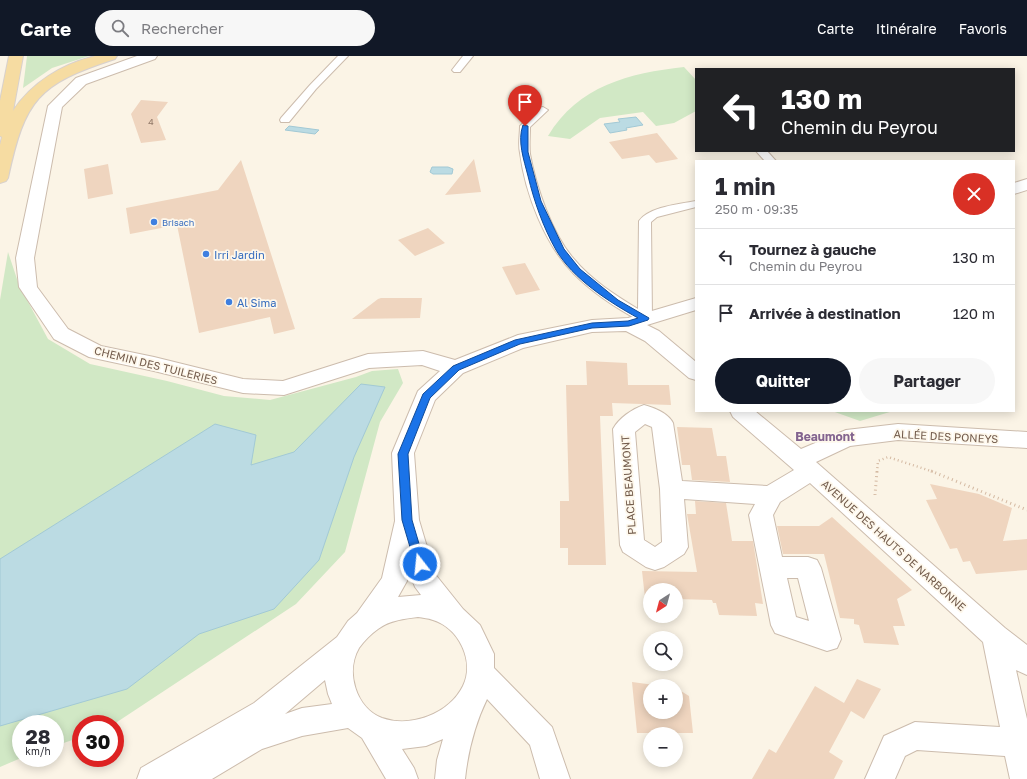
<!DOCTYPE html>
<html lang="fr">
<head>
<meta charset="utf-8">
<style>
	:root { --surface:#fff; --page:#f7f7f7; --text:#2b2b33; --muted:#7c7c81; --line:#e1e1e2; --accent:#111827 }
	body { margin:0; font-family:"Golos Text",sans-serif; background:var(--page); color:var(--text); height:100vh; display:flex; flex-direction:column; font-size:15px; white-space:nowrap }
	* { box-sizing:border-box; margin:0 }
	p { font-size:13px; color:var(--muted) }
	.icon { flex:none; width:22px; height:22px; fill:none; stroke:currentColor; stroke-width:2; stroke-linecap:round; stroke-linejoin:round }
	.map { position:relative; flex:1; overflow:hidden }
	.side { position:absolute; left:695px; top:104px; width:320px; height:252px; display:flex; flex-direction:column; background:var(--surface); border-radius:0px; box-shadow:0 2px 10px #0003 }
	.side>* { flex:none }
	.hud { position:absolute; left:695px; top:12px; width:320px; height:84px; border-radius:0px; box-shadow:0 2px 10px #0003; background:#202124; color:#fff; overflow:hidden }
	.needle { width:26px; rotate:216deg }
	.controls { position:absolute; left:643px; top:527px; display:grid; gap:8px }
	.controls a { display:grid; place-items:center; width:40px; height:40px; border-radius:50%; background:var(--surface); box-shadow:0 2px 10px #0003; font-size:20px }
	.speed { position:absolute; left:12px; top:659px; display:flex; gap:8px; font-size:20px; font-weight:700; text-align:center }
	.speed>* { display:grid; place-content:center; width:52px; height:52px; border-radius:50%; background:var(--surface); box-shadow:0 2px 10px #0003; line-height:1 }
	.speed small { font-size:10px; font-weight:400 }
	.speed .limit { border:6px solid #d22; background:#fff; color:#111 }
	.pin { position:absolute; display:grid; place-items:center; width:34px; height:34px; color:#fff; margin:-41px -17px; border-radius:50% 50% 50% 0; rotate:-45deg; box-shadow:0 0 4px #0007 }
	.pin .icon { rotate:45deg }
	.me { position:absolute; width:44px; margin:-22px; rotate:344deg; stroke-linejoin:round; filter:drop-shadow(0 0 3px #0008) }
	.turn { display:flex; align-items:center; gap:14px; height:84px; padding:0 20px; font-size:18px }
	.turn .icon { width:52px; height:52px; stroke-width:2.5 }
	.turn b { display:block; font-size:28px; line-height:34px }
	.round { display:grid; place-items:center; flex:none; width:42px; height:42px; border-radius:21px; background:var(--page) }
	.summary { display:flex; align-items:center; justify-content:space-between; height:68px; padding:0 20px }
	h1 { font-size:24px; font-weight:700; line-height:30px }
	.action { display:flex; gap:8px; margin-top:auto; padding:8px 20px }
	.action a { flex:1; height:46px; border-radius:24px; background:var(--accent); color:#fff; font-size:16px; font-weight:700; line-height:46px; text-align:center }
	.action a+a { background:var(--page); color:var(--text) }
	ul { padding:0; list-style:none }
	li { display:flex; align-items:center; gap:12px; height:56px; padding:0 20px; border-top:1px solid var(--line) }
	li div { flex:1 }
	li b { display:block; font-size:15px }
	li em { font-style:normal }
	header { display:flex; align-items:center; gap:24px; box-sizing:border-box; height:56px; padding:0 20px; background:var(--accent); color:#fff }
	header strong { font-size:19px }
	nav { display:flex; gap:22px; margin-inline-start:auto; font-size:14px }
	.search { width:280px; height:36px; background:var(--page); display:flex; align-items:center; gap:10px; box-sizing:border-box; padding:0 14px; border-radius:22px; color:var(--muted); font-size:15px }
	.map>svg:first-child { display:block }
	.green { fill:#d1e8c5 }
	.water { fill:#bbdbe3; stroke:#a2c9d5 }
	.building { fill:#efd5bf }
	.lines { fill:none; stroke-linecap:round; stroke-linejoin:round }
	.service-casing { stroke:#ccbcad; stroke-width:2 }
	.minor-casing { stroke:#ccbcad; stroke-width:2 }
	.primary-casing { stroke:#d8d1cd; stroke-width:2 }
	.path-far1 { stroke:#d4b9a2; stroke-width:2.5; stroke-dasharray:1 3; stroke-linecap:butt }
	.path { stroke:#d4b9a2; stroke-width:3; stroke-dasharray:1 3.5; stroke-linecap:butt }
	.service { fill:#fff; fill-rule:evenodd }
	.minor { fill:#fff; fill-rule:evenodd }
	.primary { fill:#f6dca2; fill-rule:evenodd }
	.route { fill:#1a73e8; stroke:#114b97 }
	.shop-dot { fill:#3f7fe0; stroke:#fef8ec; stroke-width:1.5 }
	.labels { text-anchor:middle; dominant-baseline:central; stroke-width:3.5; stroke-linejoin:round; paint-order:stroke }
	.number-label { font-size:9px; fill:#927a69 }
	.far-shop-label { font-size:9px; fill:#366cbe; stroke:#fef8ec; text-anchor:start }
	.shop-label { font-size:11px; fill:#366cbe; stroke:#fef8ec; text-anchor:start }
	.street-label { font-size:11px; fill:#735c4c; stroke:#fef8ec }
	.neighbourhood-label { font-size:12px; font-weight:bold; fill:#83648f; stroke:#fef8ec }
</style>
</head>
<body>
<header>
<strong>Carte</strong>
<div class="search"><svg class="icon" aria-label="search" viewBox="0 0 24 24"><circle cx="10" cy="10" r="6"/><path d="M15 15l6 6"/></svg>Rechercher</div>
<nav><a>Carte</a><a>Itinéraire</a><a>Favoris</a></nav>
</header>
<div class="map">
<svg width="1027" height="723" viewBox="0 0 1027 723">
	<rect width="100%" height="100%" fill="#fbf4e6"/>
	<path class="green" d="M27 0H89L52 12 23 32Z
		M684 11 696 24V55L674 67 656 70 643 56 600 62 570 83 548 80C578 30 629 17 684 11Z
		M8 196 19 229 48 283 90 308 167 325 224 340 270 344 356 321 372 315 398 313 403 327 380 366 345 496 296 548 114 668H81V681L55 690V668H21V702L0 711V244Z
		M832 355H893L860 365Z"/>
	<path class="water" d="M636 61 643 69 626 72 627 74 610 77 604 68 620 66 618 63Z
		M289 70 319 74 315 78 285 74Z
		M432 111H448L453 113 452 118H433L430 116Z
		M361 328 385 331 354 401 319 504 274 553 199 578 127 633 0 670V503L215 368 256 379 251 409 294 396Z"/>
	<path class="building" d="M141 44 168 46 157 61 166 84 141 87 131 58Z
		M657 77 678 103 656 107 649 99 622 103 609 86Z
		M474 103 481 136 445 139Z
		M241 104 295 273 274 278 270 261 199 277 177 169 130 178 126 152 218 134Z
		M108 108 113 138 88 143 84 113Z
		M428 172 445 187 415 200 398 184Z
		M525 207 540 234 516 239 502 211Z
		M381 242H422L420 262 352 263 378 243Z
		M586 305 627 307 628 329H669L671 349 612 347 613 360H600L606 509H568V492H560V445H569L566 329H587Z
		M677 371 712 372 717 400H726L730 426 692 424 690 409H682Z
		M930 428 979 438 1012 452 1003 485 1027 483V514L976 518 970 505 963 506 957 492 950 493 926 444 937 443Z
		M695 445 726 447 732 485H753L763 548 755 547 757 560 719 559 716 547H713L712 544 676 543V534H650V542H645L642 515 697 516 687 458H696Z
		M832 461 912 534 897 543 905 570H893L899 589 864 587 859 569 854 568V563L840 562 824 498H783L777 470H819Z
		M857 623 881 633 864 663 851 655 829 696 843 705 834 723H752L769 693 776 697 815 630 844 647Z
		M632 626 662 630H650V656H676V632L689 640 693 677H637Z"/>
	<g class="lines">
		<defs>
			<path id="service" d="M338 0H348L316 33 289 66H281L280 64 281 62 310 29Z
				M463 0H473L460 16H454L452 14Z
				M543 51 548 54 530 71C530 80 529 89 530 98 536 131 552 177 573 202 591 224 615 239 638 253L639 165C649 151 679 148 696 145V151L657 161 651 166 652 262 650 265 645 266 640 265C616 252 593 237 574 218 545 189 525 137 520 97 518 88 520 79 520 70L539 52Z
				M756 95H767L776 105H765Z"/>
			<path id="minor" d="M137 0H157L155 3 86 28 62 51 34 202 37 231 68 273 101 290 154 301 243 323 283 325 368 298 423 295 455 304 518 279 592 264 628 262 696 242V254L647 269 659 275 696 306V324L689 322 645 285 626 275 592 276 523 292 463 317 435 344 414 397 419 464 435 518 463 553 480 569 494 598V612L552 671 570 723H540L530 689 487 643C475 668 468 695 465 723H435L437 704 443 683 426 690 402 693 414 712 418 723H386L362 682 348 672 302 680 262 693 212 723H137L141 712 254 647 337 581 348 565 357 557 382 522 395 465 392 397 418 335 440 315 422 309 369 312 284 339 243 337 154 315 89 301 54 283 19 231 16 202 48 50 76 22ZM409 515 415 531 421 539 398 541 407 525ZM418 561C423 562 428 562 433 564 459 572 475 605 463 630 449 658 411 672 382 662 356 652 345 616 359 592 364 585 371 578 378 573 390 564 404 563 418 561ZM325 624 328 638 332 648 302 652 285 658Z
				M1027 123V134L1014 138V127Z
				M644 349C655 352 668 357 673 367L682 425 767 430 794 414 733 361 730 355H755L801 393 846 374 898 368 1027 376V392L898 384 850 390 816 406 1005 572 1027 589V619L1016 614 1027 663V723H1010L1005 700 917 694 905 700 895 723H865L884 680 915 666 1000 671 983 586 810 427 780 446 773 459 782 501H808L817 504 821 512 841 583 837 592 827 595 775 577 771 569 749 459 755 448 684 443 688 491 684 498 664 511 655 514 646 511 623 496 620 489 613 373C619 362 632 353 644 349ZM645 368 652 371 660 433 662 486 655 491 644 484 635 376ZM787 522H798L809 565 796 561Z"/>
			<path id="primary" d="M9 0H23L13 55C31 27 62 8 95 0 102 0 110 0 117 0L115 3C38 28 25 43 8 122L6 125 0 127V89L2 81 0 80V45Z"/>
		</defs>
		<use href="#service" class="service-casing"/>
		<use href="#minor" class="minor-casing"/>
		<use href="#primary" class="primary-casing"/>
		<path class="path-far1" d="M877 416 878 405 888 401 934 416"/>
		<path class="path" d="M931 415 1027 454
			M875 439 877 415"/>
		<use href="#service" class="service"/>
		<use href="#minor" class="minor"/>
		<use href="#primary" class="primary"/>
	</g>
	<path class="route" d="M523 69 528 70V96L541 145 564 193 580 213 618 244 649 262 648 264 629 270 592 272 520 288 459 314 430 342 408 398 412 464 425 508 424 511 420 513 416 511 415 508 402 464 398 398 423 338 453 310 515 284 592 267 628 265 638 262C609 246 573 223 556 194 543 171 534 145 528 120 524 104 517 85 523 69Z"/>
	<g class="shop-dot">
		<circle cx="154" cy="166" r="4"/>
		<circle cx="206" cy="198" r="4"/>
		<circle cx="229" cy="246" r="4"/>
	</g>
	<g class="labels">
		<g class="number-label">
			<text x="151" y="65">4</text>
		</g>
		<g class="far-shop-label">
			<text x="162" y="166">Brisach</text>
		</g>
		<g class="shop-label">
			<text x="214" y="198">Irri Jardin</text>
			<text x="237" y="246">Al Sima</text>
		</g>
		<g class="street-label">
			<text transform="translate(156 309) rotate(14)">CHEMIN DES TUILERIES</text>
			<text transform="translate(946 380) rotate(3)">ALLÉE DES PONEYS</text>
			<text transform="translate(628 429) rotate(-94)">PLACE BEAUMONT</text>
			<text transform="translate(894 489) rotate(42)">AVENUE DES HAUTS DE NARBONNE</text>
		</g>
		<g class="neighbourhood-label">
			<text x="825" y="380">Beaumont</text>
		</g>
	</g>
</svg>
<div class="controls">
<a><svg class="needle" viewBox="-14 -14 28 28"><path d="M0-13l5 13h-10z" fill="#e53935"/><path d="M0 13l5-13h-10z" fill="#7c7c81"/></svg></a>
<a><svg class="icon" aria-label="search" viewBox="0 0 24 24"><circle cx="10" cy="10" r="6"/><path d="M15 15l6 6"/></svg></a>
<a>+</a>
<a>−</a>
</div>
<div class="speed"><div>28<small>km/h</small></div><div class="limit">30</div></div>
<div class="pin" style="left:525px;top:70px;background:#d93025"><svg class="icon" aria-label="arrive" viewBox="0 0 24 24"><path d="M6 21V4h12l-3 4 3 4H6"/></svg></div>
<svg class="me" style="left:420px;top:508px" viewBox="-20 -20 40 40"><circle r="17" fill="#1a73e8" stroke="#fff" stroke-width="3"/><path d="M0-11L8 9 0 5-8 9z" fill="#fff"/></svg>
<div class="hud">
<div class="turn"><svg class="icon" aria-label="left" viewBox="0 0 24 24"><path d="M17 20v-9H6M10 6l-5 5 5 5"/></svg><div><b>130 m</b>Chemin du Peyrou</div></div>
</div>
<section class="side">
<div class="summary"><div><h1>1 min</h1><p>250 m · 09:35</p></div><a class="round" style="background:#d93025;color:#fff"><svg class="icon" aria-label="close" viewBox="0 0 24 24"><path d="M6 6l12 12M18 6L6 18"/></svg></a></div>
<ul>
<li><svg class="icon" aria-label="left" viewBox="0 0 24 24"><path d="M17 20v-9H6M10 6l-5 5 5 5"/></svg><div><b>Tournez à gauche</b><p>Chemin du Peyrou</p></div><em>130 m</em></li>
<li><svg class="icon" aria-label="arrive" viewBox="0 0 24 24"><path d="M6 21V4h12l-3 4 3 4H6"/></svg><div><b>Arrivée à destination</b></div><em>120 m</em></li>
</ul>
<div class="action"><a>Quitter</a><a>Partager</a></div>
</section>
</div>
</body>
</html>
